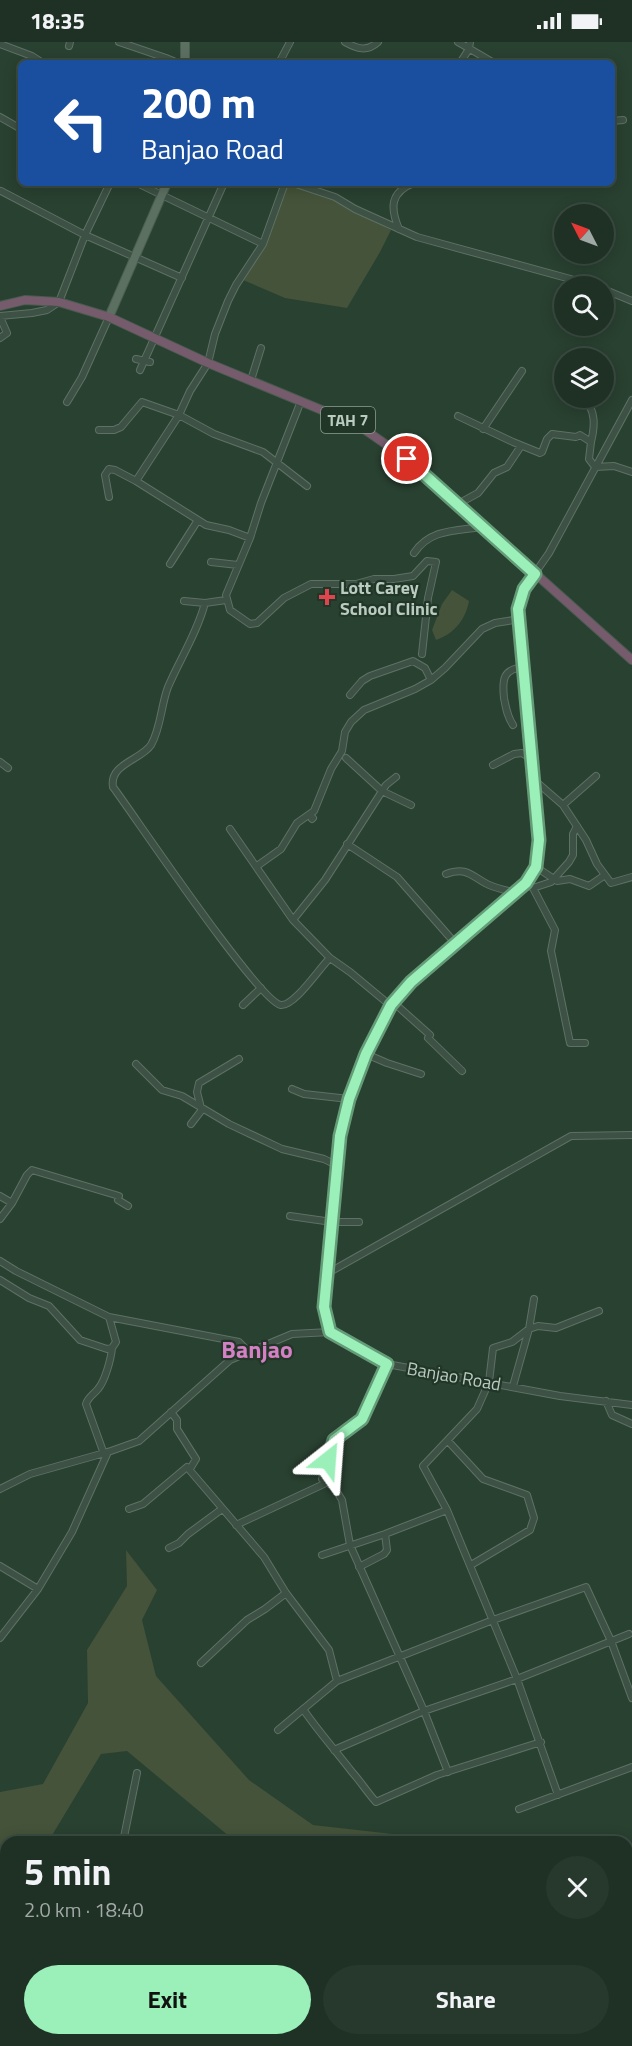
<!DOCTYPE html>
<html lang="en">
<head>
<meta charset="utf-8">
<style>
	:root { --surface:#1f3125; --page:#27392d; --text:#f1f3f6; --muted:#a1a9a7; --line:#3c4c42; --accent:#9af0b8 }
	body { margin:0; font-family:"Titillium Web",sans-serif; background:var(--page); color:var(--text); height:100vh; display:flex; flex-direction:column; font-size:22px; white-space:nowrap }
	* { box-sizing:border-box; margin:0 }
	p { font-size:20px; color:var(--muted) }
	.icon { flex:none; width:33px; height:33px; fill:none; stroke:currentColor; stroke-width:2; stroke-linecap:round; stroke-linejoin:round }
	.map { position:relative; flex:1; overflow:hidden }
	.sheet { position:absolute; left:0px; top:1794px; width:633px; height:210px; display:flex; flex-direction:column; background:var(--surface); border-radius:18px 18px 0 0; box-shadow:0 3px 15px #0003,0 0 0 2px var(--line) }
	.sheet>* { flex:none }
	.hud { position:absolute; left:18px; top:18px; width:597px; height:126px; border-radius:9px; box-shadow:0 3px 15px #0003,0 0 0 2px var(--line); background:#1a4fa0; color:#fff; overflow:hidden }
	.needle { width:39px; rotate:312deg }
	.fabs { position:absolute; left:554px; top:162px; display:grid; gap:12px }
	.fabs a { display:grid; place-items:center; width:60px; height:60px; border-radius:50%; background:var(--surface); box-shadow:0 3px 15px #0003,0 0 0 2px var(--line); font-size:30px }
	.pin { position:absolute; display:grid; place-items:center; width:51px; height:51px; color:#fff; margin:-26px; border:3px solid #fff; border-radius:50%; box-shadow:0 2px 6px #0007 }
	.me { position:absolute; width:66px; margin:-33px; rotate:28deg; stroke-linejoin:round; filter:drop-shadow(0 0 4px #0008) }
	.turn { display:flex; align-items:center; gap:21px; height:126px; padding:0 24px; font-size:27px }
	.turn .icon { width:78px; height:78px; stroke-width:2.5 }
	.turn b { display:block; font-size:42px; line-height:51px }
	.round { display:grid; place-items:center; flex:none; width:63px; height:63px; border-radius:32px; background:var(--page) }
	.summary { display:flex; align-items:center; justify-content:space-between; height:102px; padding:0 24px }
	h1 { font-size:36px; font-weight:700; line-height:45px }
	.action { display:flex; gap:12px; margin-top:auto; padding:12px 24px }
	.action a { flex:1; height:69px; border-radius:36px; background:var(--accent); color:#111; font-size:24px; font-weight:700; line-height:69px; text-align:center }
	.action a+a { background:var(--page); color:var(--text) }
	.status { display:flex; justify-content:space-between; align-items:center; height:42px; padding:0 30px; background:var(--surface); direction:ltr }
	.status svg { height:16px; fill:currentColor }
	.map>svg:first-child { display:block }
	.green { fill:#445339 }
	.lines { fill:none; stroke-linecap:round; stroke-linejoin:round }
	.minor-casing { stroke:#5e7164; stroke-width:8 }
	.major-casing { stroke:#4a5d50; stroke-width:10 }
	.highway-casing { stroke:#485b4e; stroke-width:10 }
	.minor { stroke:#3d5144; stroke-width:6 }
	.major { stroke:#5c7062; stroke-width:8 }
	.highway { stroke:#765b6d; stroke-width:8 }
	.route-casing { stroke:#649c78; stroke-width:15 }
	.route { stroke:#9af0b8; stroke-width:10 }
	.health-dot { fill:#e0444e; stroke:#223628; stroke-width:2 }
	.labels { text-anchor:middle; dominant-baseline:central; stroke-width:4.5; stroke-linejoin:round; paint-order:stroke }
	.shield { fill:#223628; stroke:#8c9e92; stroke-width:1.5 }
	.shield-label { font-size:16px; font-weight:bold; fill:#bacbc0 }
	.poi-label { font-size:18px; font-weight:bold; fill:#bacbc0; stroke:#223628; text-anchor:start }
	.street-label { font-size:18px; fill:#bacbc0; stroke:#223628 }
	.district-label { font-size:24px; font-weight:bold; fill:#d380c4; stroke:#223628 }
</style>
</head>
<body>
<div class="status"><b>18:35</b><svg viewBox="0 0 49 12"><path d="M0 12V9h3v3zM5 12V6h3v6zM10 12V3h3v9zM15 12V0h3v12zM26 1h20v11H26zM47 4h2v5h-2z"/></svg></div>
<div class="map">
<svg width="632" height="2004" viewBox="0 0 632 2004">
	<rect width="100%" height="100%" fill="#294131"/>
	<path class="green" d="M288 141 331 157 391 188 380 210 347 266 285 256 243 238 262 209Z
		M452 548 469 559C466 577 454 592 436 598L432 588 442 562Z
		M126 1508 157 1548 142 1578 156 1634 249 1738 313 1783 463 1800H236L127 1709 101 1712 48 1800H6V1822L0 1823V1750L43 1742 88 1661 87 1608 127 1544Z"/>
	<g class="lines">
		<defs>
			<path id="minor" d="M119 0 166 16
				M345 0C357 7 367 10 378 0
				M458 0 494 21
				M0 2 32 14 43 21
				M69 4 70 0
				M164 21 166 16 178 21
				M279 21 290 0
				M460 21 469 7 470 0
				M0 75 21 87
				M612 79 623 78
				M137 141 263 202
				M293 141 335 155 355 167 417 195 596 244
				M1 149 85 193 182 236
				M399 187C390 166 390 150 414 141
				M603 247 632 259
				M0 274 32 271 47 268 59 260 85 193 110 141
				M0 275 7 291 0 296
				M136 317 150 320
				M560 324 561 337 564 338
				M140 328 224 141
				M251 338 261 306
				M584 356C596 369 595 384 591 400
				M632 358 549 511 524 547 518 567 539 798C536 825 535 831 515 851L430 921 411 940 391 964 366 1012 349 1057 340 1093 324 1265 330 1290 387 1322 560 1354 632 1363
				M301 359 261 461 250 496 226 553 230 568 250 582 257 581 284 556 311 542H356L374 537H394L413 534 427 519 436 520 428 556 422 612
				M67 360 82 335 109 275
				M458 374 513 400 540 411 542 410 547 397 552 392 576 395 580 393 591 400 589 417 595 425 614 424 632 430
				M483 387 522 329
				M99 388H114L121 385 142 360 179 373 214 392 263 410 307 444
				M136 439 179 373 190 349 208 321 215 292 228 259 236 243 263 202 285 141
				M109 455 105 433 109 427 115 428 136 439 206 483 229 488 250 496
				M458 462 478 451 494 431 507 425 521 404
				M414 511C430 487 455 489 482 485
				M211 520 238 523
				M170 522 198 478
				M184 559 205 561 226 558
				M205 561C197 591 180 617 168 645 161 663 161 686 151 703 141 718 109 722 113 745 134 773 259 960 281 963 295 964 320 925 330 916
				M350 653 362 639 370 634 413 619 425 626 431 638
				M513 683C507 674 506 666 504 656 502 637 503 627 524 625
				M346 716 382 749 411 763
				M0 720 8 726
				M493 723 514 712 522 711 532 717
				M533 737 563 763 586 798 597 822 611 841 632 835
				M563 763 596 734
				M312 777 313 776
				M230 787 293 878 330 916 350 930 391 964
				M347 802 397 835 455 901
				M257 824 281 807 297 781 314 769 331 727 342 709 345 690 351 680 364 668 415 647 431 638 445 626 482 587 495 581 520 577
				M536 825 557 839 570 837 589 844 605 833
				M446 832C467 825 470 833 487 842 495 846 506 848 515 851
				M526 841 533 846 555 888 551 909 570 1001H585
				M533 846 551 840 569 820 573 813V792L577 784
				M293 878 325 838 386 743 396 735
				M393 960 430 993
				M243 963 261 946
				M428 996 462 1029
				M366 1012 387 1021 421 1032
				M136 1022 162 1048 182 1054 229 1082 282 1107 324 1117 336 1123
				M292 1047 304 1052 349 1057
				M201 1066 197 1050 199 1041 239 1017
				M191 1082 201 1069V1066
				M0 1154 12 1161
				M118 1158 128 1164
				M290 1174 332 1180H359
				M0 1177 12 1161 27 1133 32 1128 119 1154
				M0 1219 16 1229 109 1275 239 1300 249 1310
				M328 1231 571 1094 632 1093
				M0 1238 29 1256 49 1264 80 1298 107 1307 112 1306 116 1300 109 1275
				M387 1322 362 1377 334 1399 322 1437 334 1445 342 1458 350 1503 424 1669 448 1730
				M513 1344 529 1287 534 1257
				M606 1359 612 1373 632 1382
				M171 1370 177 1378V1387L196 1417 190 1427
				M448 1399 483 1437 527 1453 534 1476 530 1488 471 1523
				M104 1412 86 1362C88 1355 93 1353 98 1347 105 1339 111 1317 112 1306
				M0 1447 30 1432 108 1410 139 1399 230 1318 292 1292 330 1290
				M129 1467 143 1462 187 1425 264 1515 286 1551 329 1608 337 1639
				M447 1468 517 1637 558 1753
				M236 1483 326 1441
				M169 1506 179 1501 188 1492 222 1467
				M322 1513 385 1492 447 1468 423 1424 477 1367 489 1340 493 1306 512 1300 529 1287 538 1284 556 1286 599 1269
				M0 1524 38 1547
				M359 1525 384 1512 387 1508 385 1492
				M0 1596 38 1547 72 1490 108 1410
				M201 1621 247 1578 265 1567 286 1551
				M303 1667C318 1689 336 1709 352 1730 361 1740 367 1750 376 1760L437 1733 541 1700
				M278 1688 337 1639 493 1578 586 1545 611 1599 632 1656
				M334 1708 424 1669 517 1637 629 1592
				M519 1767 632 1725
				M123 1800 137 1731
				M627 1861 632 1862
				M0 1869 6 1870
				M627 1892 632 1868
				M0 1913 6 1918
				M6 1927 3 1941 6 1943
				M0 1963 6 1962
				M60 1998 64 2004
				M264 1998 272 2004"/>
			<path id="major" d="M185 21V0
				M109 275 167 141"/>
			<path id="highway" d="M0 264 25 258 59 260 109 275 208 321 358 383 407 417 632 618"/>
		</defs>
		<use href="#minor" class="minor-casing"/>
		<use href="#major" class="major-casing"/>
		<use href="#highway" class="highway-casing"/>
		<use href="#minor" class="minor"/>
		<use href="#major" class="major"/>
		<use href="#highway" class="highway"/>
	</g>
	<g class="lines">
		<defs>
			<path id="route" d="M328 1418 334 1398 362 1377 387 1322 330 1290 324 1265 340 1094 349 1057 366 1012 391 963 411 940 526 841 536 825 539 798 518 567 524 547 535 532 407 417"/>
		</defs>
		<use href="#route" class="route-casing"/>
		<use href="#route" class="route"/>
	</g>
	<path class="health-dot" d="M324 546h6v6h6v6h-6v6h-6v-6h-6v-6h6z"/>
	<g class="labels">
		<rect class="shield" x="321" y="365" width="54" height="26" rx="4.5"/>
		<g class="shield-label">
			<text x="348" y="378">TAH 7</text>
		</g>
		<g class="poi-label">
			<text x="340" y="545">Lott Carey<tspan x="340" dy="21">School Clinic</tspan></text>
		</g>
		<g class="street-label">
			<text transform="translate(454 1334) rotate(10)">Banjao Road</text>
		</g>
		<g class="district-label">
			<text x="257" y="1307">Banjao</text>
		</g>
	</g>
</svg>
<div class="fabs">
<a><svg class="needle" viewBox="-14 -14 28 28"><path d="M0-13l5 13h-10z" fill="#e53935"/><path d="M0 13l5-13h-10z" fill="#a1a9a7"/></svg></a>
<a><svg class="icon" aria-label="search" viewBox="0 0 24 24"><circle cx="10" cy="10" r="6"/><path d="M15 15l6 6"/></svg></a>
<a><svg class="icon" aria-label="layers" viewBox="0 0 24 24"><path d="M12 4l9 5-9 5-9-5zM3 14l9 5 9-5"/></svg></a>
</div>
<div class="pin" style="left:407px;top:417px;background:#d93025"><svg class="icon" aria-label="arrive" viewBox="0 0 24 24"><path d="M6 21V4h12l-3 4 3 4H6"/></svg></div>
<svg class="me" style="left:328px;top:1418px" viewBox="-20 -20 40 40"><path d="M0-17L14 15 0 8-14 15z" fill="#9af0b8" stroke="#fff" stroke-width="4"/></svg>
<div class="hud">
<div class="turn"><svg class="icon" aria-label="left" viewBox="0 0 24 24"><path d="M17 20v-9H6M10 6l-5 5 5 5"/></svg><div><b>200 m</b>Banjao Road</div></div>
</div>
<section class="sheet">
<div class="summary"><div><h1>5 min</h1><p>2.0 km · 18:40</p></div><a class="round"><svg class="icon" aria-label="close" viewBox="0 0 24 24"><path d="M6 6l12 12M18 6L6 18"/></svg></a></div>
<div class="action"><a>Exit</a><a>Share</a></div>
</section>
</div>
</body>
</html>
